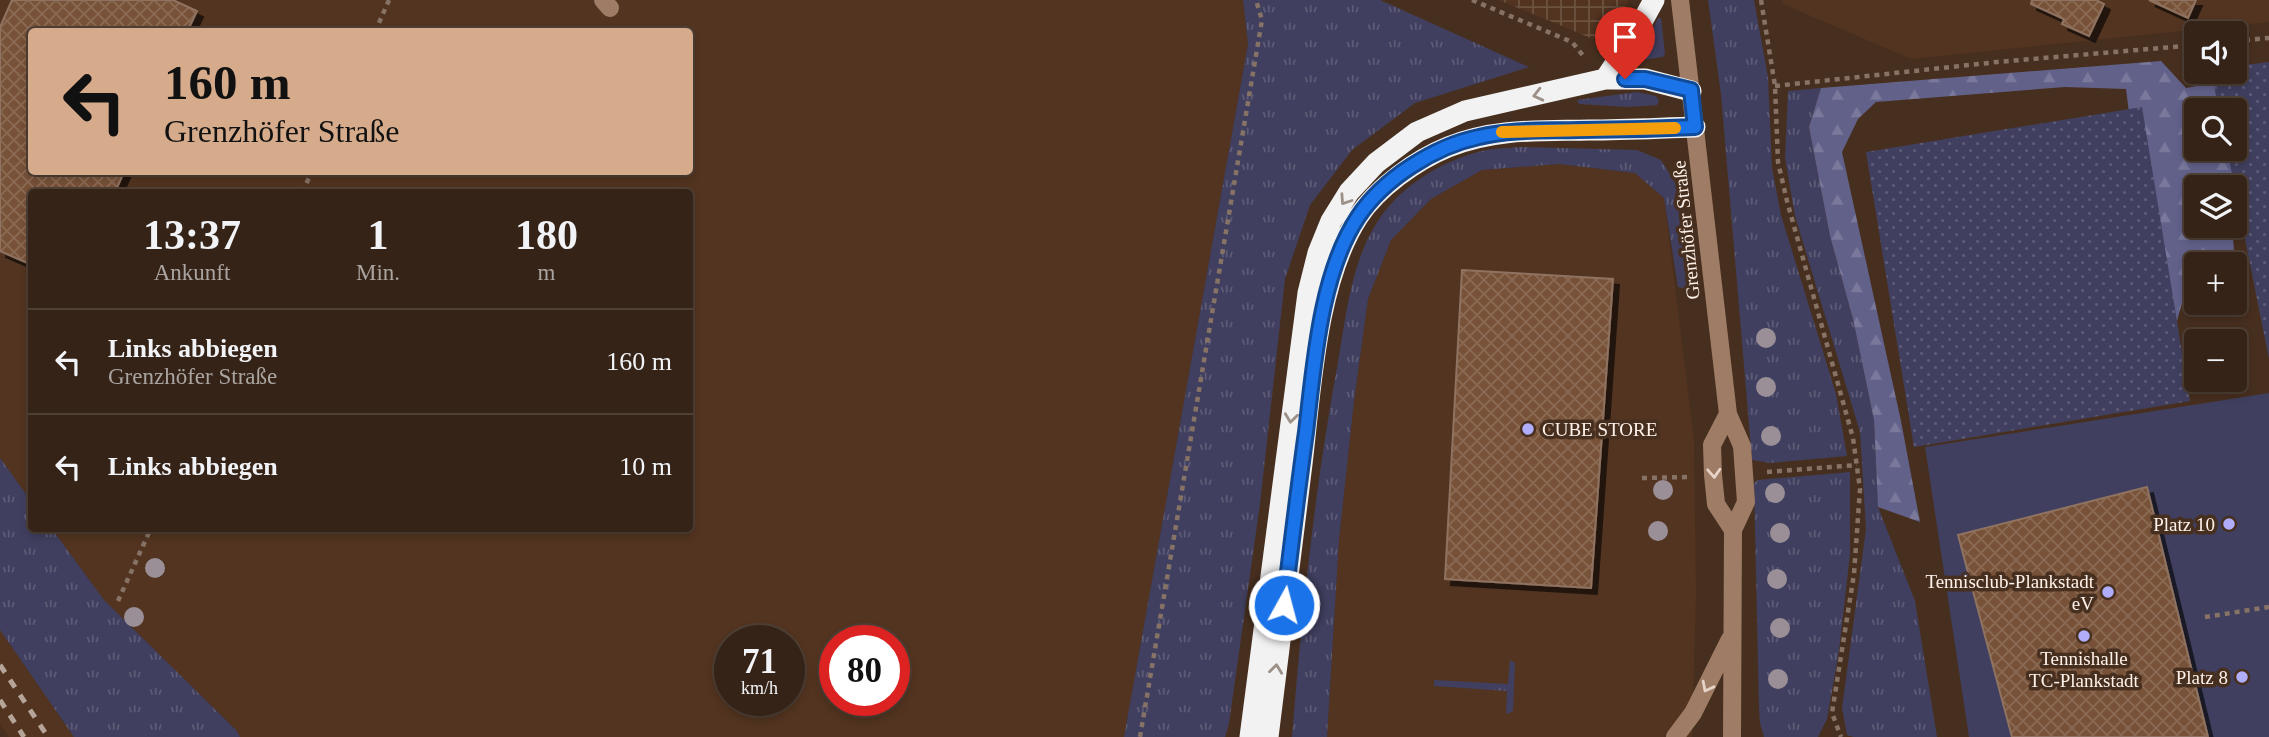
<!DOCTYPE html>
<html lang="de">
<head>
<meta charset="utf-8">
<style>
	:root { --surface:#352317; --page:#3d2b20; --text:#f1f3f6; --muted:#aaa4a1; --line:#4f4036 }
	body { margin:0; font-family:"Times New Roman",serif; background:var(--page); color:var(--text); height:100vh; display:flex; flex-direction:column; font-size:26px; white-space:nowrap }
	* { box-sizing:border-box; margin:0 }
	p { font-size:23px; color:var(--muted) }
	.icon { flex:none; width:38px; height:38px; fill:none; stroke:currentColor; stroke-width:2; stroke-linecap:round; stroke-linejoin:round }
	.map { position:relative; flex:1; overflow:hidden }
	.side { position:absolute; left:28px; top:189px; width:665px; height:343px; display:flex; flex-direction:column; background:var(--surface); border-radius:7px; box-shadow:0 4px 10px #0003,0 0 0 2px var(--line) }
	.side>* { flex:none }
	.hud { position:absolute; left:28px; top:28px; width:665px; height:147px; border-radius:7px; box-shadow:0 4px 10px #0003,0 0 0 2px var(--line); background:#d6ab8b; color:#111; overflow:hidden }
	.controls { position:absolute; left:2184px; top:21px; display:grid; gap:14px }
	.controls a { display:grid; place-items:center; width:63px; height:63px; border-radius:7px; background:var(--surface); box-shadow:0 4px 10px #0003,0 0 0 2px var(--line); font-size:35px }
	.speed { position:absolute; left:714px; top:625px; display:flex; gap:14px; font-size:35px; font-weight:700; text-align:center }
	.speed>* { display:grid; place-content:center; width:91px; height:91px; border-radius:50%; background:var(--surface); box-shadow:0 4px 10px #0003,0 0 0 2px var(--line); line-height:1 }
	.speed small { font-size:18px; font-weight:400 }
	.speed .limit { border:10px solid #d22; background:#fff; color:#111 }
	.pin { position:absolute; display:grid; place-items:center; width:60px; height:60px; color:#fff; margin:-72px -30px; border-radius:50% 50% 50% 0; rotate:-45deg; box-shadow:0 0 7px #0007 }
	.pin .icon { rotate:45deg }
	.me { position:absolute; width:77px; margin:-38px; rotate:7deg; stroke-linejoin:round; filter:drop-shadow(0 0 5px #0008) }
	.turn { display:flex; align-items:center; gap:24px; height:147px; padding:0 21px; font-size:32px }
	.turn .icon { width:91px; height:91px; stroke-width:2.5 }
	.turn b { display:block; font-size:49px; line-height:60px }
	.eta { display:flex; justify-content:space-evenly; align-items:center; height:119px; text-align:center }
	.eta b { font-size:42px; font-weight:800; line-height:49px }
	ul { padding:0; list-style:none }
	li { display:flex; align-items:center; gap:21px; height:105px; padding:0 21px; border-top:2px solid var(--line) }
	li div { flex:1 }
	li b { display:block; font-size:26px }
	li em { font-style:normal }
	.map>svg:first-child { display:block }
	.built { fill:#523420; fill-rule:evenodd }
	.industrial { fill:url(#industrial-grid) }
	.grass { fill:url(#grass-tufts) }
	.forest { fill:url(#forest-firs); fill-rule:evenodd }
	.park { fill:url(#park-dots) }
	.pitch { fill:#403f5f }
	.building { fill:url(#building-cross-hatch); stroke:#8f7361; stroke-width:2; filter:url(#shadow) }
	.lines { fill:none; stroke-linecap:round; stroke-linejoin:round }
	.path { stroke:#877366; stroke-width:4.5; stroke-dasharray:5 5; stroke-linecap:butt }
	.minor { stroke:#9f7c65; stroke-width:18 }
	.highway { stroke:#f2f2f2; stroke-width:21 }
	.rail { stroke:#b6a499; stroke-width:5; stroke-dasharray:9 9; stroke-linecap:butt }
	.tree { fill:#9a8f97 }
	.oneway { stroke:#9c9088 }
	.oneway2 { stroke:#e7d4c9 }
	.route-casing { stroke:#114b97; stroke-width:18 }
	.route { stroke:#1a73e8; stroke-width:12 }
	.slow { stroke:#f59e0b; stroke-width:12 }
	.poi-dot { fill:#b0aefa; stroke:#472f1f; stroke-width:2.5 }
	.labels { text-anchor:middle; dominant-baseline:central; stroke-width:7; stroke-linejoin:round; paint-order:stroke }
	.street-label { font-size:19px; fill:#fff2ea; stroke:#472f1f }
	.poi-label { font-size:19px; fill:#fff2ea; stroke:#472f1f; text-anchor:end }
</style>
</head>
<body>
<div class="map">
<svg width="2269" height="737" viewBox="0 0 2269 737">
	<defs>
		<pattern id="industrial-grid" width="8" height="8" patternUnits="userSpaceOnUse" patternTransform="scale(1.75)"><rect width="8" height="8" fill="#523420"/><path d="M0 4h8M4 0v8" fill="none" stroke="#6c5241"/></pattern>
		<pattern id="grass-tufts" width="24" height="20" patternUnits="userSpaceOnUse" patternTransform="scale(1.75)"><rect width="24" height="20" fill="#403f5f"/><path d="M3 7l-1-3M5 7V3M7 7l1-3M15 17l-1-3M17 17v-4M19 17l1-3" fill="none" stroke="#5d5b76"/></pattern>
		<pattern id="forest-firs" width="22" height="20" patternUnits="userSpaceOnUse" patternTransform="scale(1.75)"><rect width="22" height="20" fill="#62618a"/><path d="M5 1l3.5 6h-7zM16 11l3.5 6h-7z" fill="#7a789b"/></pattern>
		<pattern id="park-dots" width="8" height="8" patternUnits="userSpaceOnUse" patternTransform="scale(1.75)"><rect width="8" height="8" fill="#403f5f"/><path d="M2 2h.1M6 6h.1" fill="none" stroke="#5d5b76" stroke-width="1.8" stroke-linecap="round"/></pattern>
		<pattern id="building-cross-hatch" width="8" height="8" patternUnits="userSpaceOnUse" patternTransform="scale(1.75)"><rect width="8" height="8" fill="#775138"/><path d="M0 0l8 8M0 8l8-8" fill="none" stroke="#8b6a55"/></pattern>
		<filter id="shadow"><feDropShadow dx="6" dy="6" stdDeviation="0" flood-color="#0009"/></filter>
	</defs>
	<rect width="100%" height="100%" fill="#472f1f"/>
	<path class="built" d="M0 0H1243L1248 44 1124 737H240L236 730 104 600 52 529 690 528V192H32L31 501 0 458ZM32 32H690V172H32ZM730 640H789V700H730ZM835 640H894V700H835Z
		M1782 0H2269V22L1911 59 1783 4Z
		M1559 164 1635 173 1664 198 1694 440 1696 594 1692 737H1327L1339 540 1354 401 1368 299 1391 240 1431 199 1482 170Z
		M0 630 74 737H9L0 724Z"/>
	<path class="industrial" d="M1499 0H1628L1627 5 1593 39Z"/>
	<path class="grass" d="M1243 0H1380L1529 67 1415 103 1352 150 1310 205 1285 279 1260 504 1229 723 1225 737H1124L1248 44Z
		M1708 0H1754L1768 77 1772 168 1781 215 1836 394 1847 456 1770 463 1752 460 1721 94Z
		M1658 18H1661L1665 54 1663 57 1634 61 1632 59 1652 31Z
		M1821 88 1809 127 1830 236 1853 319 1874 420 1878 507 1915 601 1937 737H1854L1847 735 1842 708 1866 529 1860 432 1795 216 1785 158 1788 91Z
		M1637 92 1656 96 1659 101 1657 105 1628 107 1579 104 1577 100Z
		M1521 147 1637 150 1661 160 1679 189 1691 290 1678 287 1664 198 1635 173 1559 164 1482 170 1431 199 1391 240 1368 299 1354 401 1339 540 1327 737H1292C1302 611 1315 486 1338 362 1346 316 1351 264 1376 224 1398 188 1438 163 1478 152 1492 148 1507 148 1521 147Z
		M0 458 31 501 32 528 52 529 104 600 236 730 240 737H74L0 630Z
		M1850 472V554L1839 651 1827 719 1818 737H1764L1760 723 1759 707 1754 483 1758 480Z
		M1510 660 1515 663 1513 711 1506 714 1507 691 1434 686V680L1508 684Z"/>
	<path class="forest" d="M2161 61 2186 88 2269 73 2234 155 2233 187H2196V226H2232L2235 263 2196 264V279L2188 282 2165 363 2147 255 2126 89 2065 87 1876 102 1858 119 1842 152 1901 421 1920 522 1878 507 1874 420 1853 319 1830 236 1809 127 1821 88ZM2196 110H2235V149H2196Z"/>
	<path class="park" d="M2269 62V359L2227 149H2235V110H2219L2211 72H2235V66Z
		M2142 107 2190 401 1914 447 1866 152Z"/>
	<path class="pitch" d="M2269 393V737H1969L1925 447Z"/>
	<path class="building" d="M12 0H173L197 11 187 32H32V172H124L115 192H32V265L0 251V27Z
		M2032 0H2096L2104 4 2089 36 2062 24 2064 19 2031 4Z
		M2149 0H2196L2188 18Z
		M1462 270 1613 279 1591 588 1445 579Z
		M2147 487 2208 737H2012L1958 535Z"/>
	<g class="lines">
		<path class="path" d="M1472 0 1572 42 1585 58
			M1761 0 1775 86 1778 162 1787 201 1853 438 1860 489 1854 574 1832 713 1841 737
			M375 32 389 0
			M2235 41 2269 38
			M1775 86 1997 62 2196 45
			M302 192 312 172
			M1767 472 1857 465
			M1642 478 1688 477
			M118 601 151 528
			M2205 617 2269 607
			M1140 737 1262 20 1256 0"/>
		<path class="minor" d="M603 0 610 8
			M1680 0 1728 414 1742 446 1746 502 1733 530 1732 737
			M1728 414 1712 445 1713 475 1716 504 1733 530
			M1675 737 1693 713 1730 639"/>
		<path class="highway" d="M1605 79 1637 31 1654 0
			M1250 737 1308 293 1318 253 1331 221 1349 192 1376 163 1417 132 1465 111 1605 79H1645L1691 91
			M1268 737C1279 646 1290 555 1302 464 1311 388 1316 282 1358 217 1377 188 1416 160 1448 147 1495 128 1540 131 1589 130 1625 130 1660 128 1695 127"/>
		<path class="rail" d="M0 665 48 737
			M0 700 24 737"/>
	</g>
	<g class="tree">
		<circle cx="1766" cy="338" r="10"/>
		<circle cx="1766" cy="387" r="10"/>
		<circle cx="1771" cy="436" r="10"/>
		<circle cx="1663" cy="490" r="10"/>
		<circle cx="1775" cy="493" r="10"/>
		<circle cx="1658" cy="531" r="10"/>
		<circle cx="1780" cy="533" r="10"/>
		<circle cx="155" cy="568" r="10"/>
		<circle cx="1777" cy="579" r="10"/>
		<circle cx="134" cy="617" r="10"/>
		<circle cx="1780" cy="628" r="10"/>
		<circle cx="1778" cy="679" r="10"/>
	</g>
	<defs><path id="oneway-chevron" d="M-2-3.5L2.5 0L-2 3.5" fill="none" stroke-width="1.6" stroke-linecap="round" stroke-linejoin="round" transform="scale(1.75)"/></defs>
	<g class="oneway">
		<use href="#oneway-chevron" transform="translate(1538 95) rotate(166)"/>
		<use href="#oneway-chevron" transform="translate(1345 200) rotate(124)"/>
		<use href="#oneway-chevron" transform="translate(1291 418) rotate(97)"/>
		<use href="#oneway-chevron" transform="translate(1276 669) rotate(-83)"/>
	</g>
	<g class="oneway2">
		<use href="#oneway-chevron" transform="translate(1714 473) rotate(87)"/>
		<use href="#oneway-chevron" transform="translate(1707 687) rotate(117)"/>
	</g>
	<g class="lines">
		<defs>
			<path id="route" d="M1284 605C1291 547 1298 489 1306 432 1314 365 1320 274 1358 217 1383 179 1435 146 1479 137 1512 129 1545 131 1579 130 1618 130 1656 129 1695 127L1691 90 1645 79H1625"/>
		</defs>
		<use href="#route" class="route-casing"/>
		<use href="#route" class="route"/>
		<path class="slow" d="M1502 132 1675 128"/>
	</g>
	<g class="poi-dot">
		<circle cx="1528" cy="429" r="7"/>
		<circle cx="2229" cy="524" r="7"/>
		<circle cx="2108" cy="592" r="7"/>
		<circle cx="2084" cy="636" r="7"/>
		<circle cx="2242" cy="677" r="7"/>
	</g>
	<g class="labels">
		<g class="street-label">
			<text transform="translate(1686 230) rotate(-96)">Grenzhöfer Straße</text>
		</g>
		<g class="poi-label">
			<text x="1542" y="429" text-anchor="start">CUBE STORE</text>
			<text x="2215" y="524">Platz 10</text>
			<text x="2094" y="581">Tennisclub-Plankstadt<tspan x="2094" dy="22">eV</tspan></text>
			<text x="2084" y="658" text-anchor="middle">Tennishalle<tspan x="2084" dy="22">TC-Plankstadt</tspan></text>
			<text x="2228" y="677">Platz 8</text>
		</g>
	</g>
</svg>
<div class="controls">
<a><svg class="icon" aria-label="sound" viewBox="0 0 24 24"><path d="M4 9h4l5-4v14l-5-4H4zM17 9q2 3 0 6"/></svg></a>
<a><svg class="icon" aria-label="search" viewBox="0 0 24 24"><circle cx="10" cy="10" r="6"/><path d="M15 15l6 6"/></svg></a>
<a><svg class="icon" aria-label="layers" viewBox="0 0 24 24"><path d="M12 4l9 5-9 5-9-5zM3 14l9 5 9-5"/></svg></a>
<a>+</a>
<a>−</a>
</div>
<div class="speed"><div>71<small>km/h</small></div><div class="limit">80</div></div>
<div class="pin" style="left:1625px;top:79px;background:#d93025"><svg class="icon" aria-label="arrive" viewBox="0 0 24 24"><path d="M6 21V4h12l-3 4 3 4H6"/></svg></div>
<svg class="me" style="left:1284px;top:605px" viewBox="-20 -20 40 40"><circle r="17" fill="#1a73e8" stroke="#fff" stroke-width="3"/><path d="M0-11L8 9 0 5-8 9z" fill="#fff"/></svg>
<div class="hud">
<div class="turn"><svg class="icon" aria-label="left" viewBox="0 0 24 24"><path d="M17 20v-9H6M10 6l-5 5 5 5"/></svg><div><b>160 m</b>Grenzhöfer Straße</div></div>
</div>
<section class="side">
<div class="eta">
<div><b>13:37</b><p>Ankunft</p></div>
<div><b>1</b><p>Min.</p></div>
<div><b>180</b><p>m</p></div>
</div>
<ul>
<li><svg class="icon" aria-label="left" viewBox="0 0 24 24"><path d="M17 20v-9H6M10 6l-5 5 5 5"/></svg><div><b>Links abbiegen</b><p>Grenzhöfer Straße</p></div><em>160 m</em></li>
<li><svg class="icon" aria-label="left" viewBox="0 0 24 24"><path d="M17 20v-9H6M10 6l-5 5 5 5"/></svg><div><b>Links abbiegen</b></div><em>10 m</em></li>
</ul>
</section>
</div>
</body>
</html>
